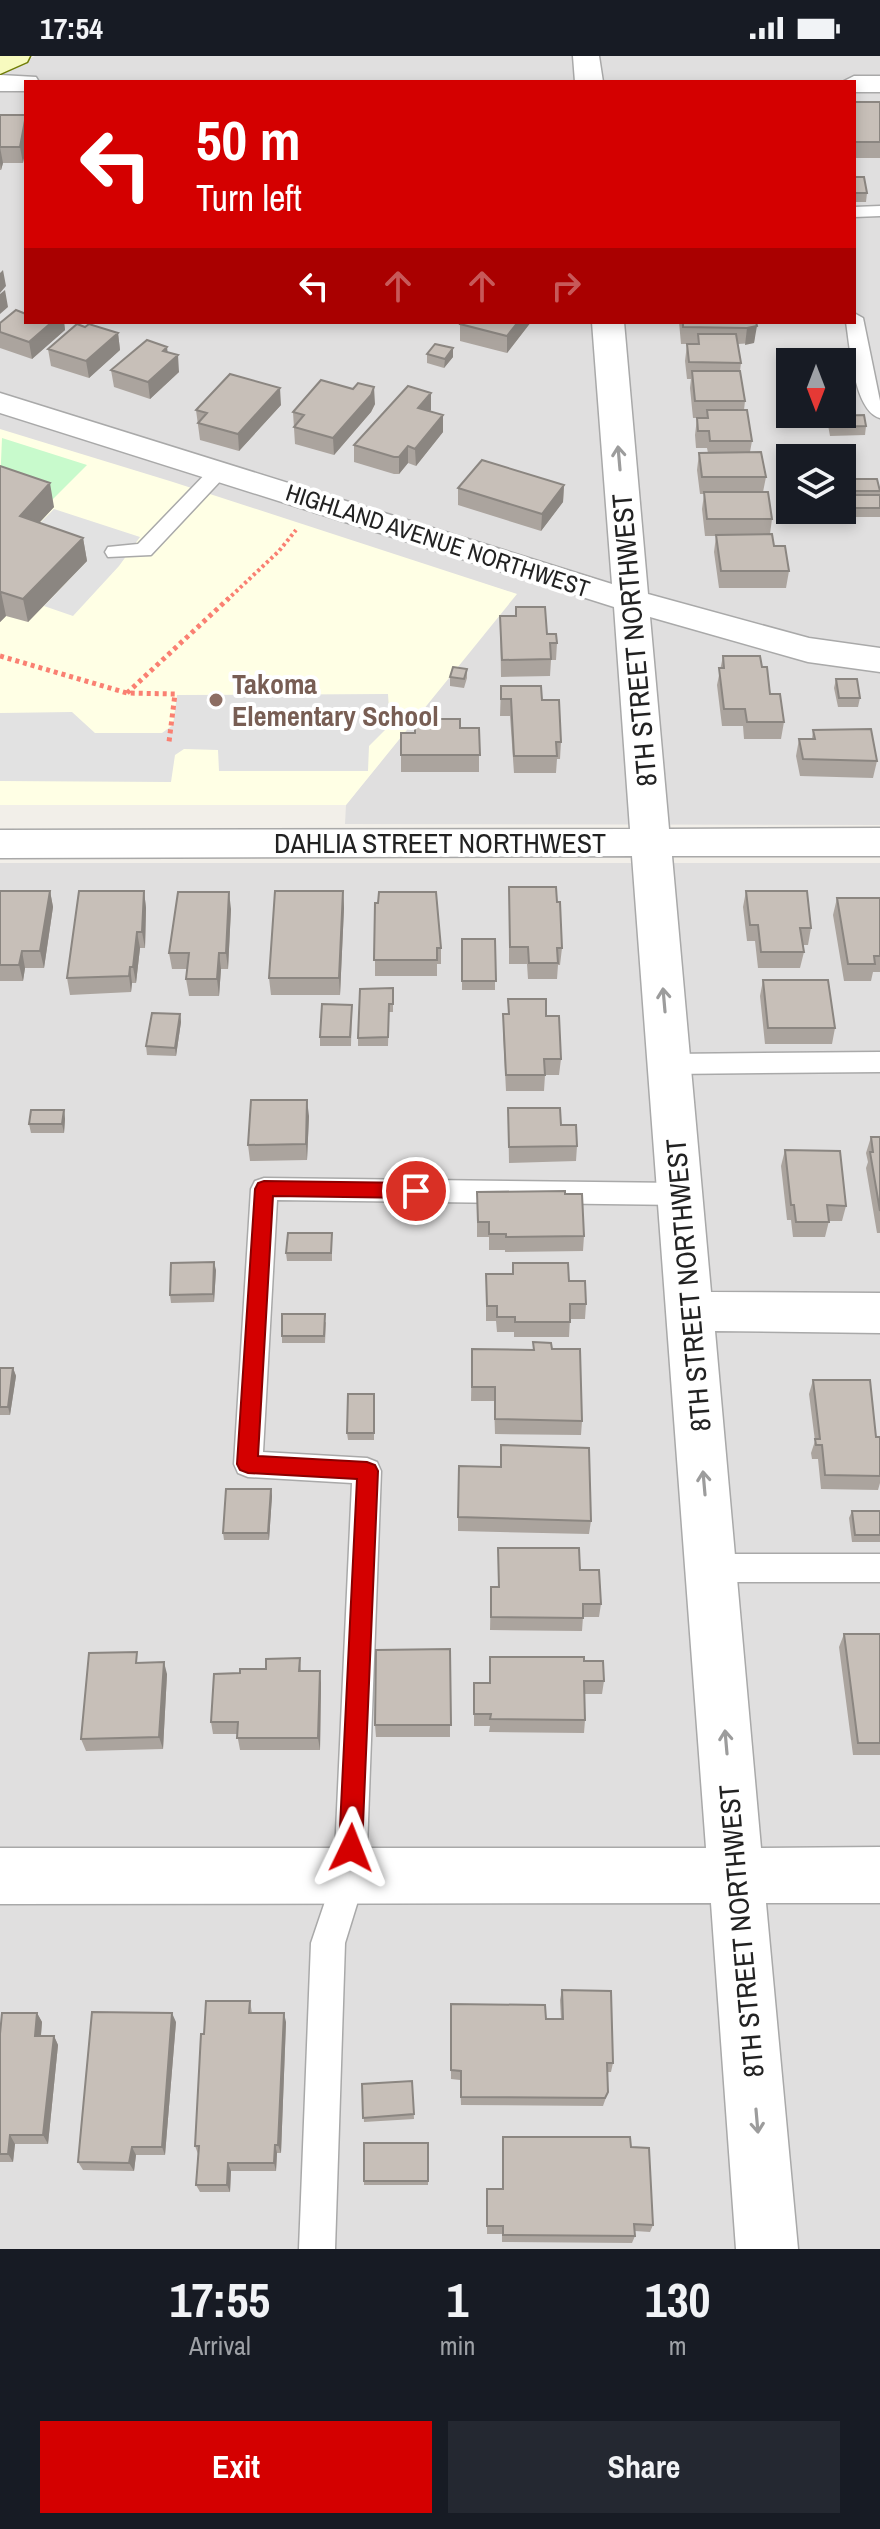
<!DOCTYPE html>
<html lang="en">
<head>
<meta charset="utf-8">
<style>
	:root { --surface:#171b24; --page:#242831; --text:#f1f3f6; --muted:#9ea1a6; --accent:#d40000 }
	body { margin:0; font-family:"Archivo Narrow",sans-serif; background:var(--page); color:var(--text); height:100vh; display:flex; flex-direction:column; font-size:30px; white-space:nowrap }
	* { box-sizing:border-box; margin:0 }
	p { font-size:26px; color:var(--muted) }
	.icon { flex:none; width:44px; height:44px; fill:none; stroke:currentColor; stroke-width:2; stroke-linecap:round; stroke-linejoin:round }
	.map { position:relative; height:2193px; overflow:hidden }
	.side { display:flex; flex-direction:column; background:var(--surface); flex:1 }
	.side>* { flex:none }
	.top-card { position:absolute; left:24px; top:24px; width:832px; height:244px; border-radius:0px; box-shadow:0 4px 12px #0003; background:#d40000; color:#fff; overflow:hidden }
	.needle { width:52px; rotate:180deg }
	.buttons { position:absolute; left:776px; top:292px; display:grid; gap:16px }
	.buttons a { display:grid; place-items:center; width:80px; height:80px; border-radius:0px; background:var(--surface); box-shadow:0 4px 12px #0003; font-size:40px }
	.pin { position:absolute; display:grid; place-items:center; width:68px; height:68px; color:#fff; margin:-34px; border:4px solid #fff; border-radius:50%; box-shadow:0 2px 8px #0007 }
	.me { position:absolute; width:88px; margin:-44px; rotate:2deg; stroke-linejoin:round; filter:drop-shadow(0 0 6px #0008) }
	.turn { display:flex; align-items:center; gap:28px; height:168px; padding:0 40px; font-size:36px }
	.turn .icon { width:104px; height:104px; stroke-width:2.5 }
	.turn b { display:block; font-size:56px; line-height:68px }
	.lanes { display:flex; align-items:center; height:76px; padding:0 40px; background:#0003; justify-content:center; gap:40px; direction:ltr }
	.lanes .off { opacity:.35 }
	.eta { display:flex; justify-content:space-evenly; align-items:center; height:136px; text-align:center }
	.eta b { font-size:48px; font-weight:700; line-height:56px }
	.cta { display:flex; gap:16px; margin-top:auto; padding:16px 40px }
	.cta a { flex:1; height:92px; border-radius:0px; background:var(--accent); color:#fff; font-size:32px; font-weight:700; line-height:92px; text-align:center }
	.cta a+a { background:var(--page); color:var(--text) }
	.status { display:flex; justify-content:space-between; align-items:center; height:56px; padding:0 40px; background:var(--surface); direction:ltr }
	.status svg { height:22px; fill:currentColor }
	.map>svg:first-child { display:block }
	.residential { fill:#e0dfdf; fill-rule:evenodd }
	.education { fill:#ffffe5 }
	.park { fill:#c8facc }
	.parking { fill:#e2e2e2 }
	.lines { fill:none; stroke-linecap:round; stroke-linejoin:round }
	.service-casing { stroke:#a9a9a9; stroke-width:3 }
	.minor-casing { stroke:#a9a9a9; stroke-width:3 }
	.tertiary-casing { stroke:#a9a9a9; stroke-width:3 }
	.secondary-casing { stroke:#707d05; stroke-width:3 }
	.path-far1 { stroke:#fa8072; stroke-width:4; stroke-dasharray:3 3; stroke-linecap:butt }
	.path { stroke:#fa8072; stroke-width:5; stroke-dasharray:4 4; stroke-linecap:butt }
	.service { fill:#fff; fill-rule:evenodd }
	.minor { fill:#fff; fill-rule:evenodd }
	.tertiary { fill:#fff; fill-rule:evenodd }
	.secondary { fill:#f7fabf; fill-rule:evenodd }
	.wall { fill:#aba49e }
	.shaded-wall { fill:#8b8681 }
	.building { fill:#c7bfb8; stroke:#8b8681; stroke-width:2 }
	.oneway { stroke:#9c9c9c }
	.route { fill:#d40000; stroke:#8a0000; stroke-width:2 }
	.education-dot { fill:#8d6e63; stroke:#fff; stroke-width:3 }
	.labels { text-anchor:middle; dominant-baseline:central; stroke-width:8; stroke-linejoin:round; paint-order:stroke }
	.far-street-label { font-size:24px; fill:#222; stroke:#fff }
	.street-label { font-size:28px; fill:#222; stroke:#fff }
	.education-label { font-size:28px; font-weight:bold; fill:#785e54; stroke:#fff; text-anchor:start }
</style>
</head>
<body>
<div class="status"><b>17:54</b><svg viewBox="0 0 49 12"><path d="M0 12V9h3v3zM5 12V6h3v6zM10 12V3h3v9zM15 12V0h3v12zM26 1h20v11H26zM47 4h2v5h-2z"/></svg></div>
<div class="map">
<svg width="880" height="2193" viewBox="0 0 880 2193">
	<rect width="100%" height="100%" fill="#f2efe9"/>
	<path class="residential" d="M35 0H880V769L345 768 346 749 516 538 0 375V19ZM26 26H854V266H26ZM790 306H842V358H790ZM790 402H842V454H790Z
		M0 807H880V2193H0Z"/>
	<path class="education" d="M0 373 173 426 517 538 346 749H0Z"/>
	<path class="park" d="M2 382 87 409 50 446 0 430Z"/>
	<path class="parking" d="M54 453 140 481 119 510 73 560 44 550 86 506 24 483Z
		M388 638 390 669 369 690 368 715H219L218 694 184 693 175 699 171 726 0 725V657L72 656 95 677H162L173 669 177 639Z"/>
	<g class="lines">
		<defs>
			<path id="service" d="M880 150V160L854 161V151Z
				M854 257 863 262 880 345V362C854 355 850 291 846 266H854Z
				M220 408 227 410 230 414 227 418 151 499 108 501 105 496 108 491 138 488 213 410Z
				M880 996V1016L670 1018 661 1015 657 1008 661 1001 670 998Z
				M264 1122 681 1127 690 1130 694 1138 690 1146 681 1149 277 1144 263 1396 367 1402 377 1406 381 1415 366 1819 345 1887 335 2193H299L311 1887 334 1819 352 1427 248 1421 238 1417 234 1408 251 1133 255 1125Z
				M711 1498H880V1526H711L700 1522 696 1512 700 1502Z"/>
			<path id="minor" d="M573 0H599L603 26H575Z
				M592 266H624L648 538 809 582 880 592V616L808 606 650 561 669 773 880 772V800H672L711 1236 880 1237V1277L715 1275 761 1792 880 1791V1847H766L798 2193H736L711 1847 0 1848V1792H706L632 800 0 802V774L630 773 614 551 0 357V337L612 528Z"/>
			<path id="tertiary" d="M0 19 36 21 39 26H26V35H0Z
				M854 20H880V36H854V26H842Z"/>
			<path id="secondary" d="M0 0H30L27 6 0 18Z"/>
		</defs>
		<use href="#service" class="service-casing"/>
		<use href="#minor" class="minor-casing"/>
		<use href="#tertiary" class="tertiary-casing"/>
		<use href="#secondary" class="secondary-casing"/>
		<path class="path-far1" d="M227 544 279 495 296 474"/>
		<path class="path" d="M0 600 127 637 175 638 169 686
			M127 637 229 542"/>
		<use href="#service" class="service"/>
		<use href="#minor" class="minor"/>
		<use href="#tertiary" class="tertiary"/>
		<use href="#secondary" class="secondary"/>
	</g>
	<path class="wall" d="M854 46H880V102H854Z
		M0 59H26L23 107H3L1 114H0Z
		M854 121 867 137 866 146H854Z
		M26 266H64L65 274 32 303 0 292V267Z
		M531 266 507 297 460 285V268Z
		M679 266H756L754 287 738 288 741 307 740 315 745 345 744 354 752 385 750 396 766 421 763 436 772 463 770 478 774 490 789 515 786 532H719L714 496 716 480H705L702 453 704 438H700L697 414 699 397H708L707 392H696L695 379 697 362H706H693L690 332 691 323H687L685 305 687 288H695H681Z
		M85 271 118 277 120 294 89 322 51 310 48 293Z
		M453 292V301L444 312 427 307V298Z
		M168 296 179 316 150 343 114 331 111 314Z
		M431 337V354L430 355 443 376 416 410 408 407 399 418H394L354 406V389Z
		M375 348 371 356 334 399 295 388 293 356Z
		M281 349 239 395 200 384 196 354Z
		M829 360 866 370 865 379 830 380 828 369Z
		M0 410 54 451 39 467 83 482 87 505 28 566 6 560 0 566Z
		M845 423 880 435V461H849L844 432Z
		M564 429 563 446 541 475 458 449V432Z
		M516 551 557 587 556 604H551L550 620 501 621 500 560H515Z
		M723 600 762 611 770 638 784 666 781 683H744L743 670H722L717 629Z
		M467 613V622L464 632 450 630V621Z
		M836 623 860 642 858 651H838L834 632Z
		M501 630 542 644 561 686 560 703H557L556 717H514L510 660H500Z
		M460 672H479V716H401V677H415Z
		M813 674 877 705 873 722 800 720 796 700 799 683H812Z
		M509 831 557 846 562 892 560 909H558L557 923H528L527 908H509Z
		M0 835H50L53 851 44 912H25L23 925H0Z
		M144 835 146 852 145 892H140L136 927H132L131 936 70 939 67 922Z
		M343 835 344 852 340 939H271L269 922Z
		M746 835 811 872 808 889H803L804 896 800 912H758L755 885H747L743 851Z
		M837 842H880V916H873L871 925H844L833 859Z
		M375 847 441 892V908H437V920H375Z
		M231 853 228 913H221L219 940H189L186 923 187 913H172L169 897Z
		M462 883H495V934H462Z
		M763 924 835 972 832 988H765L760 940Z
		M393 932V956H389L388 990H358V982Z
		M508 943 546 960 561 1003 559 1019H545L544 1035H506L503 975V958H508Z
		M352 949 351 990H320V981Z
		M180 958 181 966 176 1000 147 999 146 990Z
		M508 1052 561 1069 577 1090 576 1105 509 1107Z
		M64 1054 65 1063 64 1077H31L29 1068Z
		M309 1060 307 1104 250 1105 248 1089Z
		M871 1081H880V1177H877L866 1112 868 1106 866 1097Z
		M785 1094 846 1150 842 1165H829L825 1181H793L791 1164H787L781 1110Z
		M477 1136 565 1138 584 1180 583 1195 505 1196V1194H489V1181H477Z
		M332 1177V1205H287L286 1197Z
		M513 1207 569 1225 586 1248 585 1263H570L569 1281H514V1276H497L496 1265H486V1218H512Z
		M216 1214 214 1246 171 1247 170 1239Z
		M326 1266 325 1287H282V1280Z
		M533 1286 552 1293 582 1365 581 1379 495 1378 494 1345H471L472 1293 533 1294Z
		M0 1312H13L16 1320 10 1359H0Z
		M813 1324 876 1381H880V1427L878 1434 821 1433 818 1403H812L811 1397 815 1385 809 1338Z
		M374 1338V1384H348L347 1377Z
		M500 1411 591 1465 589 1478 458 1475V1461Z
		M271 1433 272 1440 269 1484H224L223 1477Z
		M852 1455H880V1486H852L849 1462Z
		M498 1492 580 1514 601 1548 599 1561H583L582 1575 490 1574 491 1531H498Z
		M844 1578H880V1699H853L839 1591Z
		M450 1593V1681H376L375 1669Z
		M300 1602 301 1615 321 1627 320 1694H240L237 1678H213L211 1666 240 1617 266 1613Z
		M584 1605 604 1625 602 1638H585V1664L584 1677 489 1676 490 1670H474V1627H489Z
		M139 1607 167 1618 163 1693 86 1695 81 1683Z
		M562 1934 613 2007 611 2016H607L608 2036 603 2050 461 2049 460 2024 451 2023V1948L546 1963H561L560 1944Z
		M250 1945 252 1957 286 1966 281 2097H277L276 2115H231L230 2136H200L196 2129 198 2098 195 2090 204 1978Z
		M37 1957 42 1966 41 1980H54L58 1989 48 2088H15L13 2106H0V1978Z
		M176 1966 165 2099H136L134 2115 83 2114 78 2106Z
		M412 2025 414 2063 364 2066 362 2028Z
		M503 2081 631 2091 653 2169 650 2176 635 2175V2180L632 2187 502 2186V2178H487V2133H502Z
		M428 2087V2129H364V2125Z"/>
	<path class="shaded-wall" d="M26 64V93L23 107 20 91Z
		M0 91 3 107 1 114 0 107Z
		M3 214 6 230 0 237V217Z
		M5 234 8 251 0 258V238Z
		M52 266H64L65 274 32 303 29 286Z
		M518 266H531L507 297V280Z
		M757 270 754 287 745 289 747 272Z
		M118 277 120 294 89 322 86 305Z
		M167 291 169 307 178 299 179 316 150 343 148 326 163 295Z
		M453 292V301L444 312 445 303Z
		M374 331 375 348 371 356 334 399 333 382Z
		M280 332 281 349 239 395 238 378Z
		M431 337V354L418 369V352Z
		M443 359V376L416 410 415 393Z
		M408 390V407L399 418V401Z
		M50 427 54 451 24 483 20 460Z
		M564 429 563 446 541 475 542 458Z
		M83 482 87 505 28 566 23 543Z
		M1 536 6 560 0 566V538Z
		M50 835 53 851 44 912 40 895Z
		M144 835 146 852 145 892 142 876Z
		M343 835 344 852 340 939 339 922Z
		M229 836 231 853 228 913 226 897Z
		M137 876 140 892 136 927 133 911Z
		M22 895 25 912 23 925 19 909Z
		M219 897 221 913 219 940 217 923Z
		M130 911 132 927 131 936 129 920Z
		M180 958 181 966 176 1000 175 992Z
		M307 1044 309 1060 307 1104 306 1088Z
		M64 1054 65 1063 64 1077 62 1068Z
		M214 1206 216 1214 214 1246 213 1238Z
		M13 1312 16 1320 10 1359 8 1351Z
		M271 1433 272 1440 269 1484 268 1477Z
		M164 1606 167 1618 163 1693 159 1681Z
		M320 1615 321 1627 320 1694 318 1682Z
		M37 1957 42 1966 40 1989 35 1980Z
		M172 1957 176 1966 165 2099 162 2091Z
		M284 1957 286 1966 281 2097 278 2089Z
		M54 1980 58 1989 48 2088 43 2079Z
		M10 2079 15 2088 13 2106 8 2098Z
		M275 2089 277 2097 276 2115 274 2107Z
		M132 2091 136 2099 134 2115 129 2107Z
		M228 2107 231 2115 230 2136 227 2129Z"/>
	<path class="building" d="M854 46H880V86H854Z
		M0 59H26L20 91H0Z
		M854 121H864L867 137H854Z
		M16 254 26 258V266H52L29 286 0 276V267Z
		M461 266H518L507 280 460 268Z
		M683 266H756L757 270 747 272 683 271Z
		M77 268 85 271 89 268 118 277 86 305 48 293Z
		M698 278H736L741 307 689 306 687 288H699Z
		M147 284 167 291 163 295 178 299 148 326 111 314Z
		M435 288 453 292 445 303 427 298Z
		M692 315H740L745 345H695Z
		M230 318 280 332 238 378 198 367 207 357 196 354Z
		M321 324 353 333 358 327 374 331 371 339 333 382 294 371 304 359 293 356Z
		M408 330 431 337 418 352 443 359 415 393 408 390 399 401H394L354 389Z
		M707 354H747L752 385H710L709 375H698L697 362H708Z
		M864 359 866 370 832 371 829 360Z
		M761 396 766 421H702L699 397Z
		M482 404 564 429 542 458 458 432Z
		M0 410 50 427 20 460 83 482 23 543 1 536 0 538Z
		M845 423H877L880 435H848Z
		M704 436H768L772 463H707Z
		M848 439H880V452H850Z
		M772 478 774 490H785L789 515H721L716 479Z
		M516 551H545L547 578H556L557 587H550L551 603 502 604 500 560H516Z
		M723 600H760L762 611H767L770 638H780L784 666H747L745 653H724L719 612H724Z
		M453 611 467 613 464 623 450 621Z
		M836 623H857L860 642H839Z
		M501 630H541L542 644H559L561 686H556L557 700H514L511 643H501Z
		M415 663H460V672H479L480 699H401V677H415Z
		M871 673 877 705 803 703 799 683H815L813 674Z
		M509 831H556L557 846H560L562 892H557L558 907H529L528 891H510Z
		M0 835H50L40 895H22L19 909H0Z
		M79 835H144L142 876H137L133 911H130L129 920 67 922Z
		M275 835H343L339 922H269Z
		M746 835H807L811 872H800L804 896H761L758 869H750Z
		M178 836H229L226 897H219L217 923H186L189 897H169Z
		M379 836H436L441 892H437V904H374L375 847H378Z
		M837 842H880V900H874L875 908H848Z
		M462 883H495L496 925H462Z
		M763 924H828L835 972H768Z
		M393 932V948H389L388 981 358 982 360 933Z
		M508 943H546V960H559L561 1003H544L545 1019H506L503 958H509Z
		M322 948 352 949 350 981H320Z
		M152 957 180 958 175 992 146 990Z
		M251 1044H307L306 1088 248 1089Z
		M508 1052H560L561 1069H576L577 1090 509 1091Z
		M31 1054H64L62 1068H29Z
		M871 1081H880V1155L870 1096H873Z
		M785 1094 840 1095 846 1150 827 1149 829 1166H796L794 1149H791Z
		M565 1135V1138H582L584 1180 506 1181V1178H489V1166H478L477 1136Z
		M288 1177H332L331 1197H286Z
		M214 1206 213 1238 170 1239 171 1207Z
		M513 1207H568L569 1225H585L586 1248H570V1266H515V1261H497V1250H487L486 1218H513Z
		M282 1258H325L324 1280H282Z
		M533 1286 551 1287 552 1293H580L582 1365 495 1363V1331H472V1293L534 1294Z
		M0 1312H13L8 1351H0Z
		M813 1324H870L876 1381H880V1420L825 1419 822 1389H816L815 1383H820Z
		M348 1338H374V1377H347Z
		M501 1389 589 1392 591 1465 458 1461 459 1410 501 1411Z
		M226 1433H271L268 1477H223Z
		M852 1455H880V1479H855Z
		M498 1492H579L580 1514H599L601 1548H583V1562L491 1561V1531H499Z
		M844 1578H880V1687H858Z
		M450 1593 451 1669H375L376 1594Z
		M137 1596 136 1607 164 1606 159 1681 81 1683 89 1597Z
		M490 1601H584V1605H603L604 1625H584L585 1664 490 1663 491 1658H474V1627H490Z
		M300 1602 299 1615H320L318 1682H237L238 1666H211L214 1618 240 1617V1613H266V1603Z
		M562 1934 611 1935 613 2007H607L608 2036 605 2042 461 2041V2015L451 2014V1948L545 1949 546 1963H563Z
		M206 1945H250L249 1957H284L278 2089H275L274 2107H228L227 2129H196L199 2090H195L201 1978H204Z
		M92 1956 172 1957 162 2091H132L129 2107 78 2106Z
		M2 1957H37L35 1980H54L43 2079H10L8 2098H0V1978Z
		M412 2025 414 2058 363 2062 362 2028Z
		M503 2081H630L631 2091 649 2092 653 2169 634 2168 635 2180 503 2179V2170H487V2133H503Z
		M364 2087H428V2125H364Z"/>
	<defs><path id="oneway-shaft" d="M-6 0H5M1.5-3L5.5 0L1.5 3" fill="none" stroke-width="1.6" stroke-linecap="round" stroke-linejoin="round" transform="scale(2)"/></defs>
	<g class="oneway">
		<use href="#oneway-shaft" transform="translate(619 402) rotate(-95)"/>
		<use href="#oneway-shaft" transform="translate(664 944) rotate(-95)"/>
		<use href="#oneway-shaft" transform="translate(704 1427) rotate(-95)"/>
		<use href="#oneway-shaft" transform="translate(726 1686) rotate(-95)"/>
		<use href="#oneway-shaft" transform="translate(757 2065) rotate(85)"/>
	</g>
	<path class="route" d="M264 1125 416 1127 423 1130 425 1135 423 1140 416 1142 273 1140 258 1400 367 1406 375 1409 378 1415 362 1792 359 1800 351 1803 343 1800 339 1792 357 1423 248 1417 240 1414 237 1408 255 1133 258 1127Z"/>
	<circle class="education-dot" cx="216" cy="644" r="8"/>
	<g class="labels">
		<g class="far-street-label">
			<text transform="translate(438 484) rotate(18)">HIGHLAND AVENUE NORTHWEST</text>
		</g>
		<g class="street-label">
			<text transform="translate(634 584) rotate(-95)">8TH STREET NORTHWEST</text>
			<text x="440" y="787">DAHLIA STREET NORTHWEST</text>
			<text transform="translate(688 1229) rotate(-95)">8TH STREET NORTHWEST</text>
			<text transform="translate(741 1875) rotate(-95)">8TH STREET NORTHWEST</text>
		</g>
		<g class="education-label">
			<text x="232" y="628">Takoma<tspan x="232" dy="32">Elementary School</tspan></text>
		</g>
	</g>
</svg>
<div class="buttons">
<a><svg class="needle" viewBox="-14 -14 28 28"><path d="M0-13l5 13h-10z" fill="#e53935"/><path d="M0 13l5-13h-10z" fill="#9ea1a6"/></svg></a>
<a><svg class="icon" aria-label="layers" viewBox="0 0 24 24"><path d="M12 4l9 5-9 5-9-5zM3 14l9 5 9-5"/></svg></a>
</div>
<div class="pin" style="left:416px;top:1135px;background:#d93025"><svg class="icon" aria-label="arrive" viewBox="0 0 24 24"><path d="M6 21V4h12l-3 4 3 4H6"/></svg></div>
<svg class="me" style="left:351px;top:1792px" viewBox="-20 -20 40 40"><path d="M0-17L14 15 0 8-14 15z" fill="#d40000" stroke="#fff" stroke-width="4"/></svg>
<div class="top-card">
<div class="turn"><svg class="icon" aria-label="left" viewBox="0 0 24 24"><path d="M17 20v-9H6M10 6l-5 5 5 5"/></svg><div><b>50 m</b>Turn left</div></div>
<div class="lanes"><svg class="icon" aria-label="left" viewBox="0 0 24 24"><path d="M17 20v-9H6M10 6l-5 5 5 5"/></svg><svg class="icon off" aria-label="ahead" viewBox="0 0 24 24"><path d="M12 20V5M6 11l6-6 6 6"/></svg><svg class="icon off" aria-label="ahead" viewBox="0 0 24 24"><path d="M12 20V5M6 11l6-6 6 6"/></svg><svg class="icon off" aria-label="right" viewBox="0 0 24 24"><path d="M7 20v-9h11M14 6l5 5-5 5"/></svg></div>
</div>
</div>
<section class="side">
<div class="eta">
<div><b>17:55</b><p>Arrival</p></div>
<div><b>1</b><p>min</p></div>
<div><b>130</b><p>m</p></div>
</div>
<div class="cta"><a>Exit</a><a>Share</a></div>
</section>
</body>
</html>
